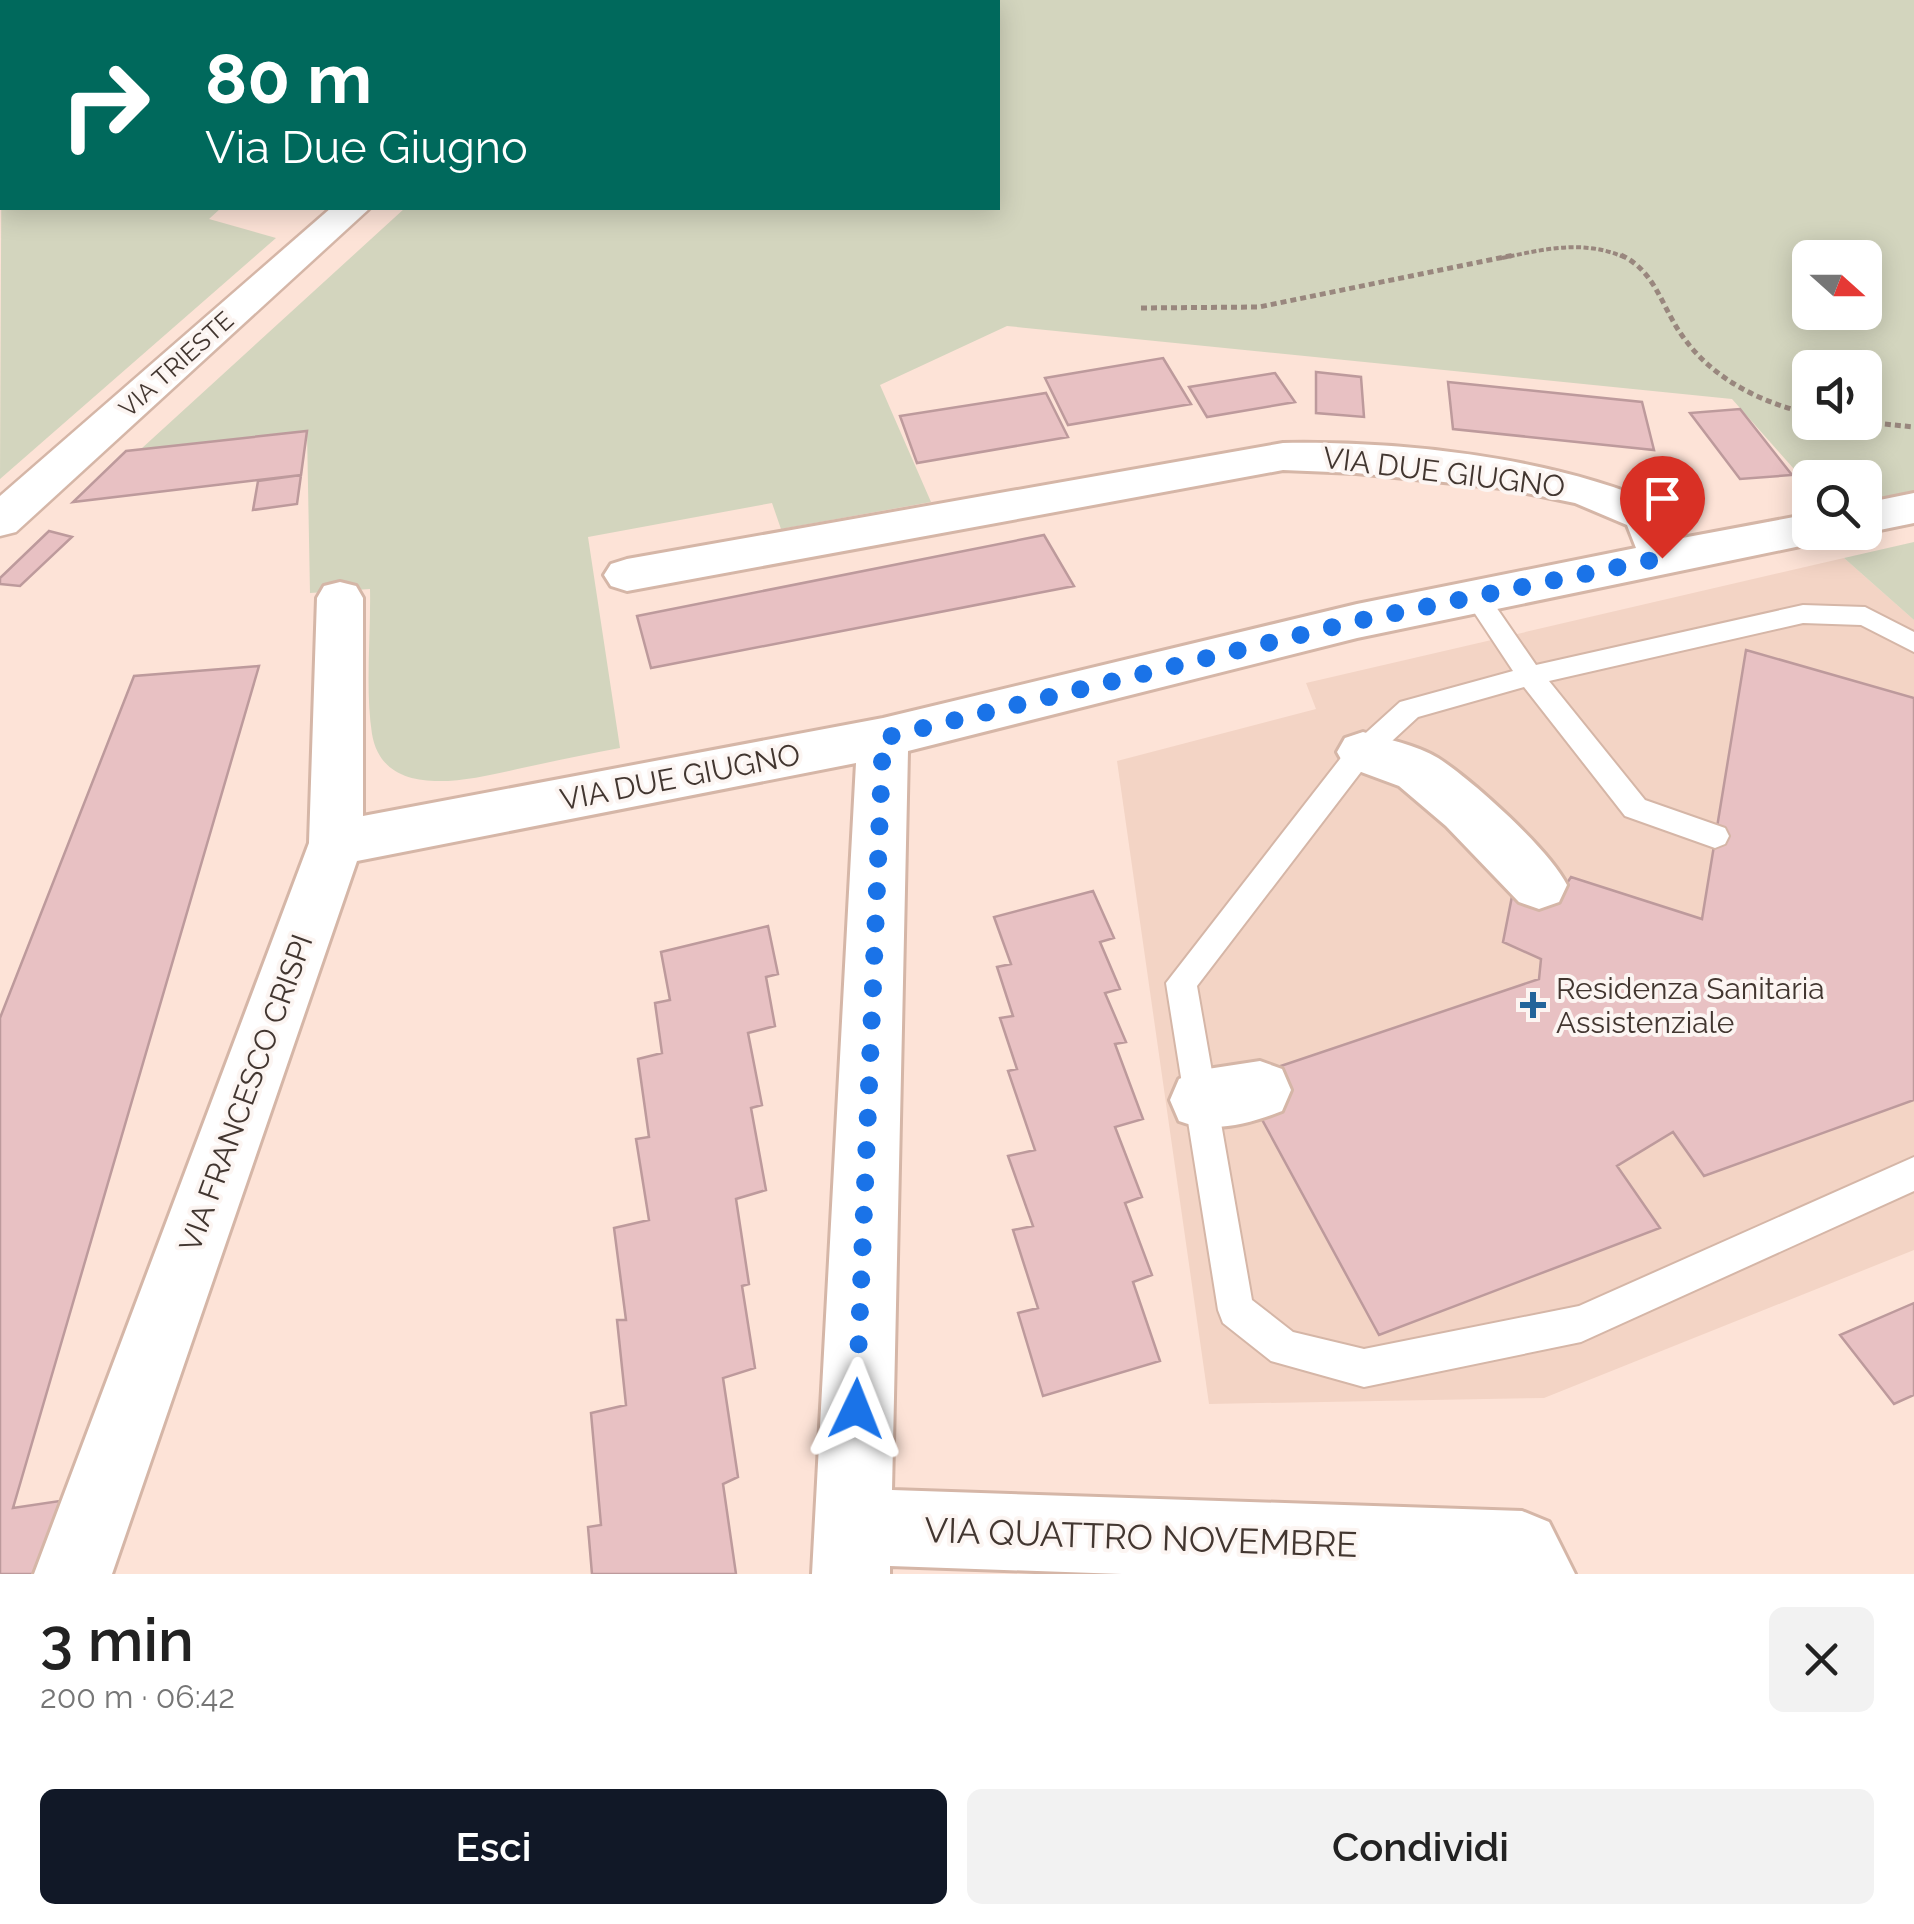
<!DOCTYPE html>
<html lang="it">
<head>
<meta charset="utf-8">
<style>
	:root { --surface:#fff; --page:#f2f2f2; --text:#222; --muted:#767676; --accent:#111827 }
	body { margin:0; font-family:Raleway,sans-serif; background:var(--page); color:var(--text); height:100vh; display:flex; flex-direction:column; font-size:38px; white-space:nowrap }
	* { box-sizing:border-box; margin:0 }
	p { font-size:32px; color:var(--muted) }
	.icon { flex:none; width:55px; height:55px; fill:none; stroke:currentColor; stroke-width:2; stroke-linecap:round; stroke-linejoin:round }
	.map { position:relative; height:1574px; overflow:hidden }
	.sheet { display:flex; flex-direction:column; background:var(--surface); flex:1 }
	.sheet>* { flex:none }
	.banner { position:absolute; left:0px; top:0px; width:1000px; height:210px; box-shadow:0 5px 25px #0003; background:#00695c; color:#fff; overflow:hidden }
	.needle { width:65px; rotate:111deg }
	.tools { position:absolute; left:1792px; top:240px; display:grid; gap:20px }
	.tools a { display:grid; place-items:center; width:90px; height:90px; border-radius:15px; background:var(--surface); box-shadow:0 5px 25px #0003; font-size:50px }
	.pin { position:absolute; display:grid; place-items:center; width:85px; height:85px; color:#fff; margin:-102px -42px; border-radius:50% 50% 50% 0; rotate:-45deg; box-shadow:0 0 10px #0007 }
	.pin .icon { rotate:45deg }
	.me { position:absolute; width:110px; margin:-55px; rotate:2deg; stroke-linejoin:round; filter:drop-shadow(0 0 8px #0008) }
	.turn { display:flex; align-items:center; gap:35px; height:210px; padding:0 40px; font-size:45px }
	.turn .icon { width:130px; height:130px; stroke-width:2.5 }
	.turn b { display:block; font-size:70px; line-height:85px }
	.round { display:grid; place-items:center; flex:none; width:105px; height:105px; border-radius:15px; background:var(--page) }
	.overview { display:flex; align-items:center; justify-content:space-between; height:170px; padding:0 40px }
	h1 { font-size:60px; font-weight:600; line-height:75px }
	.button { display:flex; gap:20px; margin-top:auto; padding:20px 40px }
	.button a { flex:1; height:115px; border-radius:15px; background:var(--accent); color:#fff; font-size:40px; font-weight:600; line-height:115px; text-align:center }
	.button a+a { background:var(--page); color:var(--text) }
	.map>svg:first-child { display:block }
	.built { fill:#f3d4c5 }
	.green { fill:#d3d5be; fill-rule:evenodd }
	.building { fill:#e8c1c3; stroke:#bd9a9c; stroke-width:2.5 }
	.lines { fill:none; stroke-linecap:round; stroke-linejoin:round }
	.lane-casing { stroke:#d5b6a7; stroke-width:4 }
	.street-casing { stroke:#d5b6a7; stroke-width:6 }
	.secondary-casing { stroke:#d5b6a7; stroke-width:5 }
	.path-far1 { stroke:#99877e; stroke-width:4; stroke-dasharray:5 2.5; stroke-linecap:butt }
	.path { stroke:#99877e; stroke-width:5; stroke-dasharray:6 4; stroke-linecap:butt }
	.lane { fill:#fff; fill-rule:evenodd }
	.street { fill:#fff; fill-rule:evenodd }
	.secondary { fill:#fff; fill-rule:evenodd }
	.route { stroke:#1a73e8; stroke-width:18; stroke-dasharray:0 32.4 }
	.poi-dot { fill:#23649a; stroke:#fcf5f2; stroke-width:4 }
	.labels { text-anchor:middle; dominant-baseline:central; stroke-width:8; stroke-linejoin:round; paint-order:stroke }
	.far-street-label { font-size:25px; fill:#423630; stroke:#fcf5f2 }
	.street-label { font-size:30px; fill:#423630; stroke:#fcf5f2 }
	.poi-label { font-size:30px; fill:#423630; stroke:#fcf5f2; text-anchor:start }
	.near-street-label { font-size:35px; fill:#423630; stroke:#fcf5f2 }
</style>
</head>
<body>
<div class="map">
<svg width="1914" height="1574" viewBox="0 0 1914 1574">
	<rect width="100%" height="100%" fill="#fde3d7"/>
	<path class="built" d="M1844 558 1914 620V1250L1544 1398 1209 1404 1117 761 1316 709 1306 683Z"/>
	<path class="green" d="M628 0H1914V492L1865 502V478H1810V487L1732 399 1007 326 880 385 931 502 781 529 772 503 588 537 620 748C587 754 555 761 522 768 476 778 384 804 372 734 365 688 371 635 370 589L310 593 307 431 141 449 405 208H998V2H626ZM1810 258H1865V312H1810ZM1810 368H1865V422H1810Z
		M2 42V208H221L209 219 276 238 0 479Z
		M1914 542V620L1844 558Z"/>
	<path class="building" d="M322 0H464V2H322Z
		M1163 358 1191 404 1068 425 1045 378Z
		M1316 372 1361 377 1364 417 1316 413Z
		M1275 373 1295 402 1207 417 1189 387Z
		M1448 382 1642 402 1654 450 1453 429Z
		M1046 393 1068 437 917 463 900 416Z
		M1740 409 1792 475 1740 479 1690 413Z
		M307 431 301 475 73 502 126 451Z
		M301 475 297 504 253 510 258 481Z
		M49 531 72 537 20 586 0 584V578Z
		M1044 535 1074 586 651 668 637 616Z
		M1746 650 1914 698V1100L1704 1176 1673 1132 1617 1166 1660 1228 1379 1335 1259 1114 1269 1070 1539 979 1541 959 1503 942 1516 876 1561 892 1571 877 1702 919Z
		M259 666 13 1508 73 1499 39 1574H0V1018L134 676Z
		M1093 891 1114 938 1100 942 1120 989 1105 993 1126 1042 1115 1044 1143 1119 1115 1127 1142 1197 1125 1203 1152 1275 1133 1282 1160 1361 1043 1396 1018 1313 1038 1308 1013 1230 1033 1226 1008 1156 1035 1150 1008 1071 1017 1069 1000 1018 1013 1016 997 967 1011 964 994 917Z
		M768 926 778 974 766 977 775 1026 748 1033 762 1105 751 1108 766 1190 736 1199 749 1284 742 1286 755 1368 723 1378 738 1477 723 1484 736 1574H592L588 1527 601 1525 591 1413 626 1405 617 1320H626L614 1228 649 1220 636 1139 649 1137 638 1059 662 1053 655 1003 670 1000 661 952Z
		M1914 1303V1395L1894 1404 1840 1335Z"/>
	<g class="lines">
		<defs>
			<path id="lane" d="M295 0H309V2H295Z
				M1476 588 1485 591 1536 665 1803 605 1865 607 1914 632V652L1861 625 1803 623 1549 681 1645 800 1725 828 1729 836 1725 844 1715 848 1625 816 1524 687 1418 717 1367 764 1197 986 1252 1300 1293 1332 1364 1349 1579 1306 1914 1157V1191L1581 1342 1364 1387 1271 1361 1223 1323 1218 1310 1166 983 1347 750 1400 702 1513 671 1464 597Z"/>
			<path id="street" d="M1283 443C1401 441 1553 457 1662 506L1677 539 1810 514V532H1830L1826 540 1810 544 1357 638 908 751 892 1490 1522 1511 1549 1522 1575 1574H1122L890 1566V1574H812L856 763 357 861 112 1574H34L309 843 317 598 324 586 340 582 356 586 363 598V816L883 718 1357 604 1636 548 1627 525 1575 503 1502 488 1356 473 1283 470 627 591 611 586 604 575 611 564 627 559Z
				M1914 493V523L1865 533 1864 532 1865 503Z
				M1363 732C1386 739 1417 745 1438 758 1472 780 1549 849 1567 885L1559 902 1539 909 1519 902 1446 826 1399 786 1345 766 1337 752 1345 738Z
				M1260 1061 1282 1069 1291 1090 1282 1111C1249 1124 1212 1134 1179 1121L1170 1100 1179 1079 1201 1070Z"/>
			<path id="secondary" d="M331 208H370L16 532 0 536V496Z"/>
		</defs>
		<use href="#lane" class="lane-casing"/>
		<use href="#street" class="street-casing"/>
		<use href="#secondary" class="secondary-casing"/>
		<path class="path-far1" d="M1502 258C1545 249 1584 239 1626 258"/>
		<path class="path" d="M1621 255C1655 271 1661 305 1681 334 1711 378 1759 402 1810 414
			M1141 308 1259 307 1514 255
			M1865 422 1914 427"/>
		<use href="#lane" class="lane"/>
		<use href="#street" class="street"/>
		<use href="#secondary" class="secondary"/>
	</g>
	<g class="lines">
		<path class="route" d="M856 1409 883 738 1357 621 1662 558"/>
	</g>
	<path class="poi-dot" d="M1528 990h10v10h10v10h-10v10h-10v-10h-10v-10h10z"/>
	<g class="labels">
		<g class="far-street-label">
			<text transform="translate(176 364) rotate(-42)">VIA TRIESTE</text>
		</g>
		<g class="street-label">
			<text transform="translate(1444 472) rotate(7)">VIA DUE GIUGNO</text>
			<text transform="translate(680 777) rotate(-11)">VIA DUE GIUGNO</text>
			<text transform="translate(246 1093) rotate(-70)">VIA FRANCESCO CRISPI</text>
		</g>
		<g class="poi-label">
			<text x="1556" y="988">Residenza Sanitaria<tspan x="1556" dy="34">Assistenziale</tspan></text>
		</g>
		<g class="near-street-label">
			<text transform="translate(1141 1537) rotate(2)">VIA QUATTRO NOVEMBRE</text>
		</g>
	</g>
</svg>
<div class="tools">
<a><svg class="needle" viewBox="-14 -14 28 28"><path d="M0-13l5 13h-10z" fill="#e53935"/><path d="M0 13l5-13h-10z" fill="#767676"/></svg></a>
<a><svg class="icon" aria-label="sound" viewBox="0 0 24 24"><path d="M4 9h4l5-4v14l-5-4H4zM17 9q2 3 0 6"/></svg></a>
<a><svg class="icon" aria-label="search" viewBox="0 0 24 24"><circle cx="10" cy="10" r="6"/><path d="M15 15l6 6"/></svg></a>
</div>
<div class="pin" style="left:1662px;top:558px;background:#d93025"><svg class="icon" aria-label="arrive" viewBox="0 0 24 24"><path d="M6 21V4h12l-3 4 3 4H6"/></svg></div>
<svg class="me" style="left:856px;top:1409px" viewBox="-20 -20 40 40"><path d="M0-17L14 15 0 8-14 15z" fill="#1a73e8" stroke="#fff" stroke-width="4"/></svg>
<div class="banner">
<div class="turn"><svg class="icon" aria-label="right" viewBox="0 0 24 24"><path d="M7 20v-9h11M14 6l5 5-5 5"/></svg><div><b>80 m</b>Via Due Giugno</div></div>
</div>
</div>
<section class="sheet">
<div class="overview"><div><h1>3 min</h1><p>200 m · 06:42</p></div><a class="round"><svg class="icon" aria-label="close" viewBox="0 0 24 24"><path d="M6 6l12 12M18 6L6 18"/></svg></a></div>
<div class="button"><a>Esci</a><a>Condividi</a></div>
</section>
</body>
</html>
